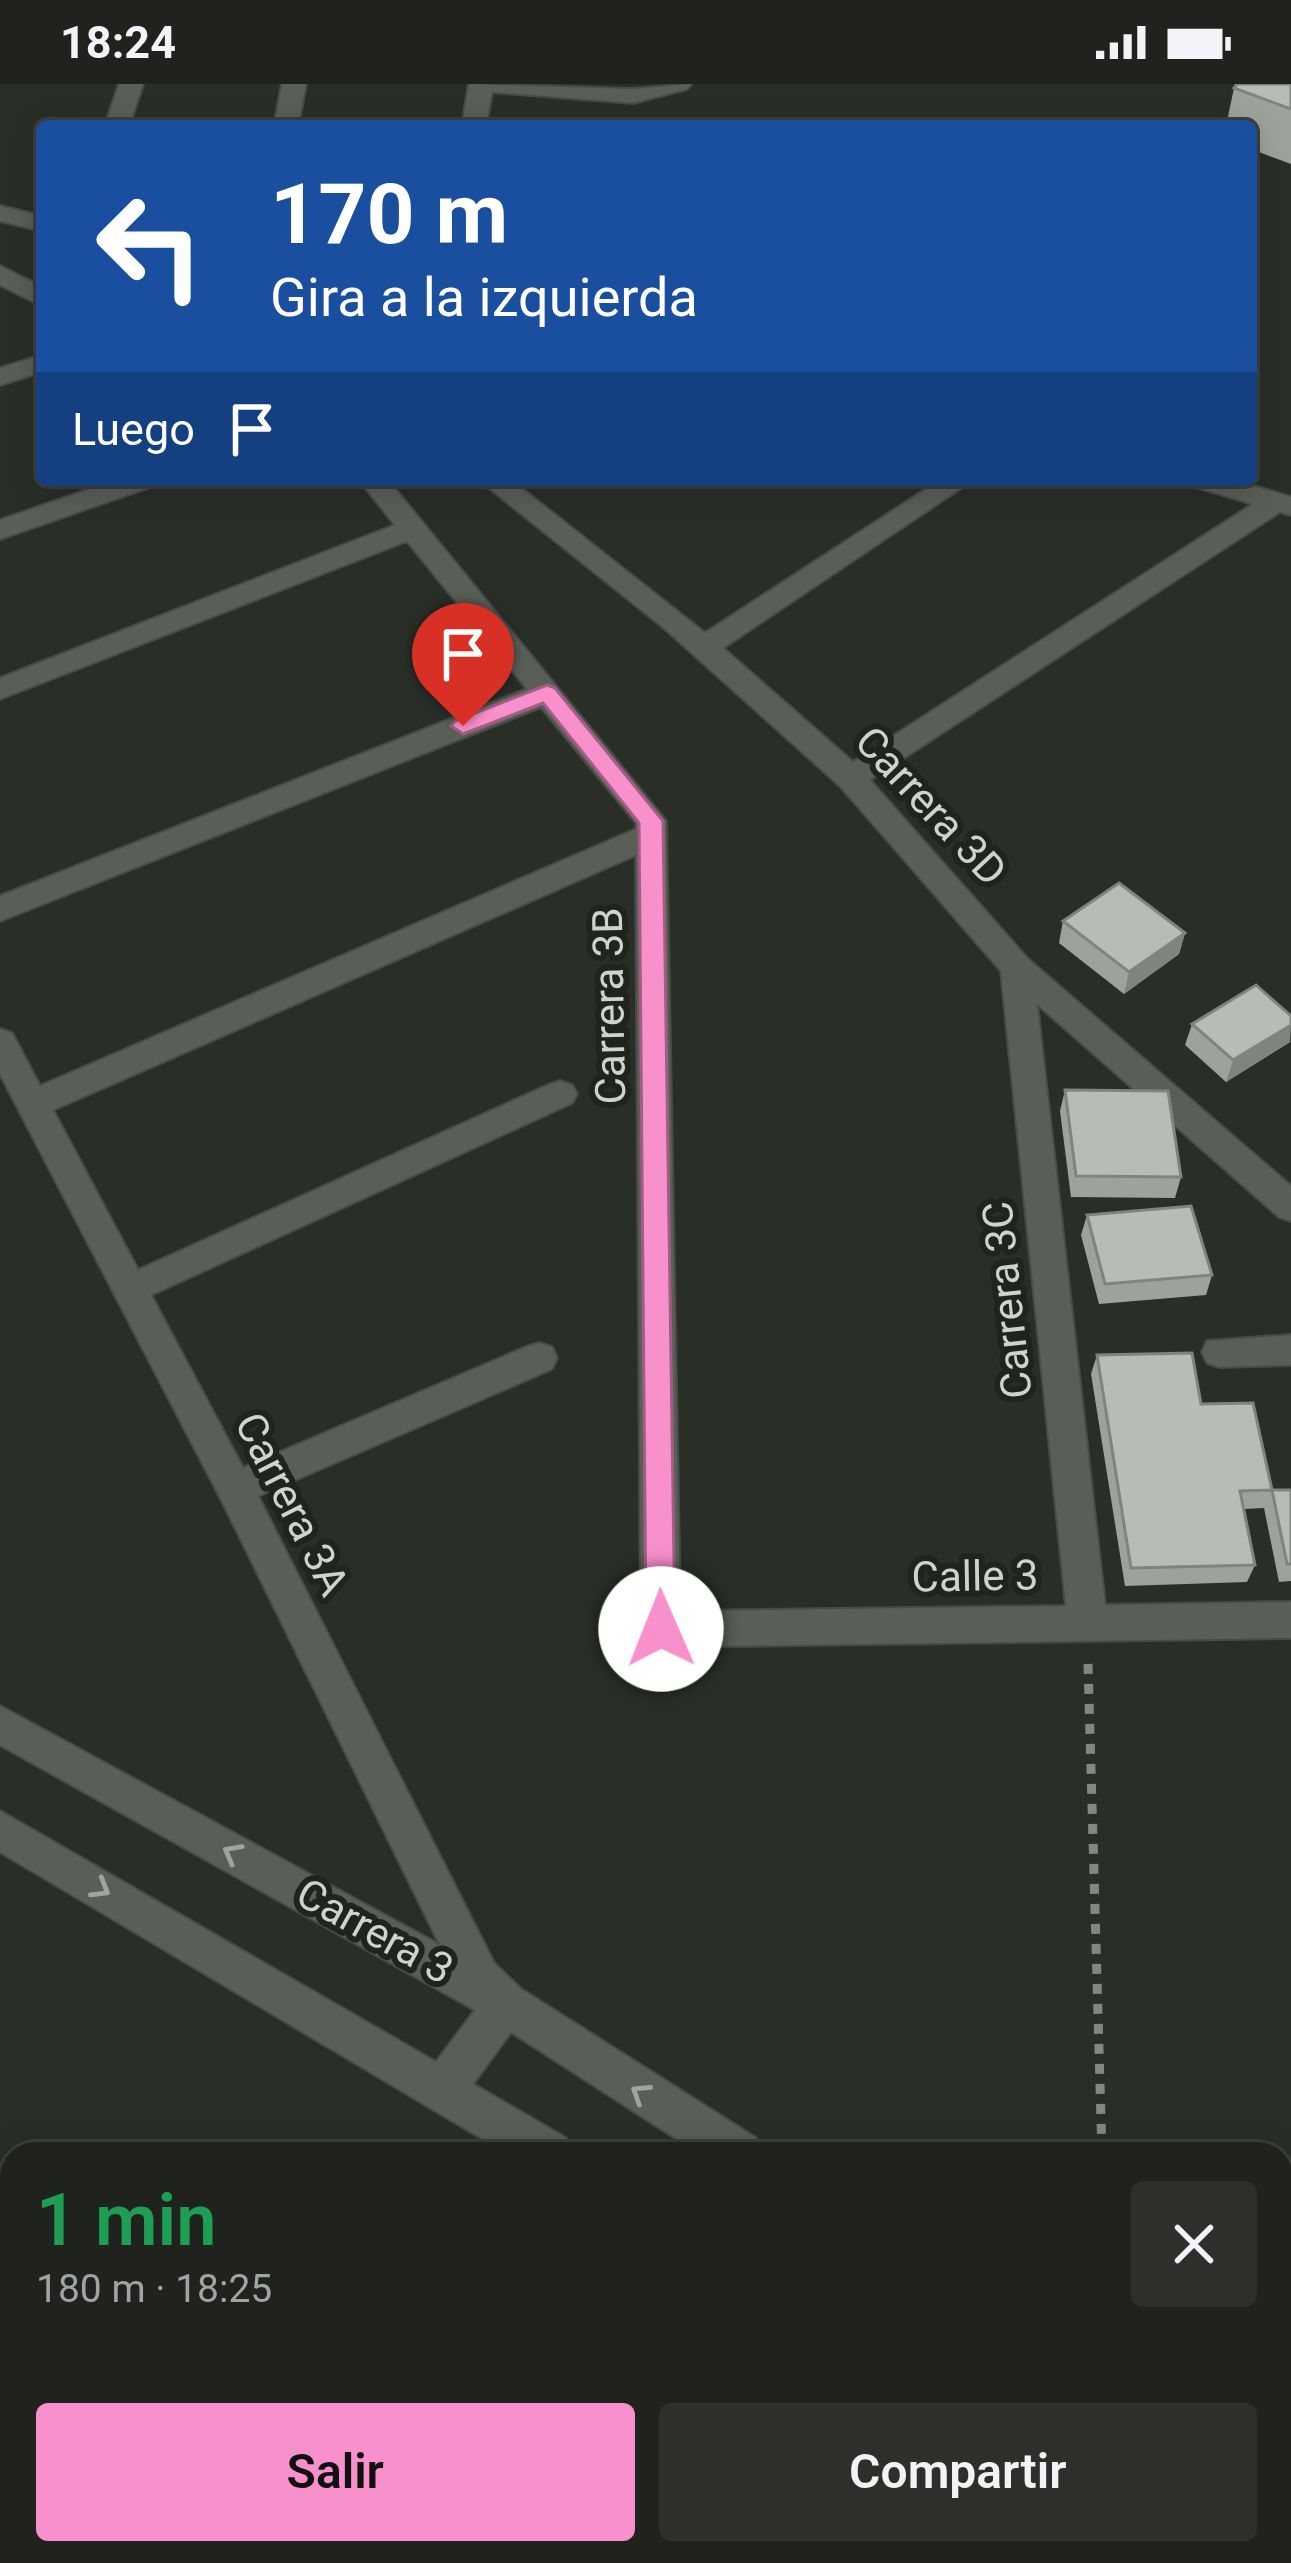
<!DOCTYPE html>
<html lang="es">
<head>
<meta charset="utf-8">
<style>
	:root { --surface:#1f221d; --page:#2c2f2a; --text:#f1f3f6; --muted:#a1a4a4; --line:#3c3f3b; --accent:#f890cb }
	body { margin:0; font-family:Roboto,sans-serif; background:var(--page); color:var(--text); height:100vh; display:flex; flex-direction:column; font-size:45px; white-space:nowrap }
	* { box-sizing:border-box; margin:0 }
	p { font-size:39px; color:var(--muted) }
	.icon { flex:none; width:66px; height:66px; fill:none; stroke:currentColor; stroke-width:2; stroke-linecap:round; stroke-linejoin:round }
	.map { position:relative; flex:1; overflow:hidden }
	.side { position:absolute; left:0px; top:2058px; width:1293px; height:423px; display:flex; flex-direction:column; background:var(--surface); border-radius:36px 36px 0 0; box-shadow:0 6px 30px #0003,0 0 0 3px var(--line) }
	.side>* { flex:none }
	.hud { position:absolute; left:36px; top:36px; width:1221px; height:366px; border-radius:12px; box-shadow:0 6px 30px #0003,0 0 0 3px var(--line); background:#1a4fa0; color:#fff; overflow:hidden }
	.pin { position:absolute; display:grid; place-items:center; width:102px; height:102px; color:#fff; margin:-123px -51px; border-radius:50% 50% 50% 0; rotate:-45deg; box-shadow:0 0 12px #0007 }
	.pin .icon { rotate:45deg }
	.me { position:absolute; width:132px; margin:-66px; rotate:359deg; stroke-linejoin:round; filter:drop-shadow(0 0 9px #0008) }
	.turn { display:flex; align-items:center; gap:42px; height:252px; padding:0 36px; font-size:54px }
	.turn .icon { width:156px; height:156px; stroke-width:2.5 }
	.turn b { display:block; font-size:84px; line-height:102px }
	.then { display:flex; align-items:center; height:114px; padding:0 36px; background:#0003; gap:24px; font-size:45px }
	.round { display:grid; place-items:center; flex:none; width:126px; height:126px; border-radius:12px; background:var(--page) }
	.overview { display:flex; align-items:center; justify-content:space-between; height:204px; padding:0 36px }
	h1 { font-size:72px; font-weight:600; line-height:90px; color:#1e9e55 }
	.action { display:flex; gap:24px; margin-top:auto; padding:24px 36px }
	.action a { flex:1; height:138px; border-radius:12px; background:var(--accent); color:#111; font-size:48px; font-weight:600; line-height:138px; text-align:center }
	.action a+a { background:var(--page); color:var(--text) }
	.status { display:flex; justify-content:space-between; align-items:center; height:84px; padding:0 60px; background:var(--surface); direction:ltr }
	.status svg { height:33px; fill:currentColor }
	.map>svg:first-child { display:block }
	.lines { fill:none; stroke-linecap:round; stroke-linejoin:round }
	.minor-casing { stroke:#474b45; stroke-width:4 }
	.path { stroke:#838782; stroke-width:9; stroke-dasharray:10 10; stroke-linecap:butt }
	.minor { fill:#595e57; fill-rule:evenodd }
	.wall { fill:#9da39b }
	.shaded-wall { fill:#80847e }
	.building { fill:#b7bdb4; stroke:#80847e; stroke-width:3 }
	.oneway { stroke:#a0a49e }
	.route { fill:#f890cb; stroke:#a15e84; stroke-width:3 }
	.labels { text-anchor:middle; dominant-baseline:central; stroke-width:12; stroke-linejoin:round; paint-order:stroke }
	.street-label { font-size:42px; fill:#cfd2ce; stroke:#1f241d }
</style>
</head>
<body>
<div class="status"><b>18:24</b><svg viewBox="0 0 49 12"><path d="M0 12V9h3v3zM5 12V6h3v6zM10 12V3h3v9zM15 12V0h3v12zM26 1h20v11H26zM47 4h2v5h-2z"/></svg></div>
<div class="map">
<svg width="1291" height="2479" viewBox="0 0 1291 2479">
	<rect width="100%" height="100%" fill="#292e27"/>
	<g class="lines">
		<defs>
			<path id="minor" d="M119 0H143L129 42H105Z
				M282 0H306L298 42H274Z
				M469 0 633 5 691 0 687 5 633 19 492 8 486 42H462Z
				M0 122 42 132V147L0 137Z
				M0 182 42 203V222L0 201Z
				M42 271V288L0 301V284Z
				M116 396H157L153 402 0 455V436Z
				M359 396H388L666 737 680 1527 1066 1522 1001 887 840 702 664 544 479 396H511L705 549 940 396H973L723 564 853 678 1253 420 1192 402 1188 396H1233L1291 413V431L1280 428 870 696 1028 875 1291 1102V1137L1279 1133 1037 920 1105 1521 1291 1518V1554L661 1563 647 1557 641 1545 636 771 53 1026 138 1186 548 1001 560 997 572 1001 577 1010 572 1019 151 1211 243 1384 526 1263 539 1259 552 1263 557 1274 552 1285 258 1412 494 1879 521 1905 756 2054 762 2070H700L511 1948 473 2000 566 2054 572 2070H508L0 1768V1727L436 1978 475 1926 0 1661V1622L440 1861 222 1417 0 990V945L12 949 40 1002 636 745V739L541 623 0 837V812L527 605 407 457 0 615V594L395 441Z
				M1291 1251V1281L1220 1283 1207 1279 1202 1268 1207 1257Z
				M1281 2354 1291 2358V2409L1281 2405Z
				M1202 2469H1260L1264 2479H1206Z"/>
		</defs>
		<use href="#minor" class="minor-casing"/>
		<path class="path" d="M1088 1580 1102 2070
			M1281 2303 1291 2310"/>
		<use href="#minor" class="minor"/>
	</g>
	<path class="wall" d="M1291 0V80L1251 65V42H1226L1234 4Z
		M1063 837 1185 849 1179 870 1124 910 1059 859Z
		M1192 940 1290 958 1226 998 1185 961Z
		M1065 1006 1181 1093 1175 1114 1071 1113 1060 1027Z
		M1087 1131 1212 1191 1206 1211 1099 1220 1081 1151Z
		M1097 1271 1272 1406 1264 1424 1244 1425 1255 1481 1247 1498 1125 1502 1091 1290Z
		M1272 1406H1291V1497L1279 1498 1264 1424Z"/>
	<path class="shaded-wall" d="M1185 849 1179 870 1124 910 1129 888Z
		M1291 941 1290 958 1226 998 1233 976Z"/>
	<path class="building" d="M1237 0H1291V25L1234 4Z
		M1119 799 1185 849 1129 888 1063 837Z
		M1256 901 1291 932V941L1233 976 1192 940Z
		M1065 1006 1168 1007 1181 1093 1076 1092Z
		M1191 1122 1212 1191 1105 1200 1087 1131Z
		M1192 1269 1201 1320 1253 1319 1272 1406 1240 1407 1255 1481 1131 1484 1097 1271Z
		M1272 1406H1291V1480H1287Z
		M872 2469H949L941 2479H863Z"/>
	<defs><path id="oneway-chevron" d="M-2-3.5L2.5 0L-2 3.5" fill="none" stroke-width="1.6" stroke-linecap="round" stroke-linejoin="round" transform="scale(3)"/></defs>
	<g class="oneway">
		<use href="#oneway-chevron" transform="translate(232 1769) rotate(-151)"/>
		<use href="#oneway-chevron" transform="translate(101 1805) rotate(31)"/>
		<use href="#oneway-chevron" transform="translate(640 2009) rotate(-147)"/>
	</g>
	<path class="route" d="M547 601 555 604 663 737 675 1545 671 1555 661 1559 650 1555 646 1545 639 739 543 619 463 650 451 642 455 637Z"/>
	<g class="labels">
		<g class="street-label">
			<text transform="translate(931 722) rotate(47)">Carrera 3D</text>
			<text transform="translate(609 922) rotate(-91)">Carrera 3B</text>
			<text transform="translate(1007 1216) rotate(-96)">Carrera 3C</text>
			<text transform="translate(292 1420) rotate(63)">Carrera 3A</text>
			<text transform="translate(975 1492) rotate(-1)">Calle 3</text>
			<text transform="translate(375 1847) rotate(29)">Carrera 3</text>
		</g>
	</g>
</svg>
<div class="pin" style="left:463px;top:642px;background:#d93025"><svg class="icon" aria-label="arrive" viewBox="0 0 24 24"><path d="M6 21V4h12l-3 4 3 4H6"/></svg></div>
<svg class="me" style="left:661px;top:1545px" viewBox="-20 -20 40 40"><circle r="19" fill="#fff"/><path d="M0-13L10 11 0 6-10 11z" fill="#f890cb"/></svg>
<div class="hud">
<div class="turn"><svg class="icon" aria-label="left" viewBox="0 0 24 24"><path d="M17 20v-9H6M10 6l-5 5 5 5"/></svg><div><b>170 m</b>Gira a la izquierda</div></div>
<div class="then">Luego<svg class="icon" aria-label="arrive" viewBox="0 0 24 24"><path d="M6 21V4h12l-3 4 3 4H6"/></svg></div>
</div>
<section class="side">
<div class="overview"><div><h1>1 min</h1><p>180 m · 18:25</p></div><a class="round"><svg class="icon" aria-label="close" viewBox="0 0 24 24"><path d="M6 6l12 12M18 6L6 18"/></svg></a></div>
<div class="action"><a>Salir</a><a>Compartir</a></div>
</section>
</div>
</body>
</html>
